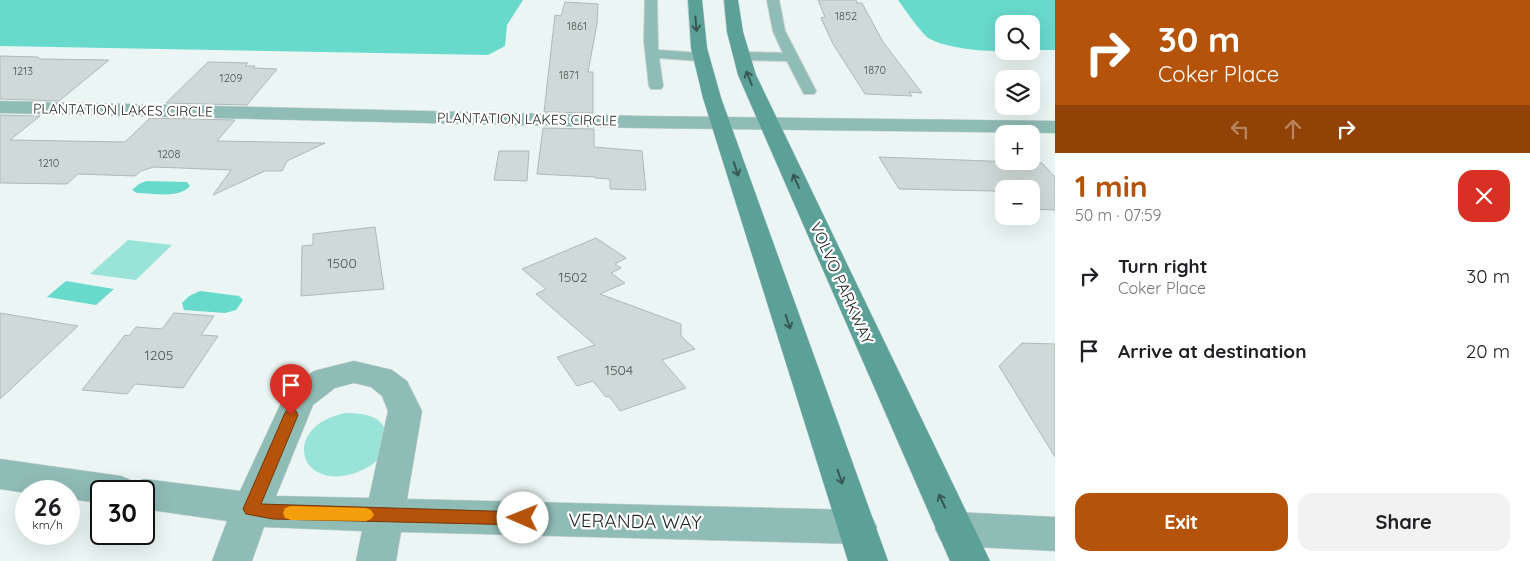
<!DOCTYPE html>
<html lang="en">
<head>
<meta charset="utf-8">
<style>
	:root { --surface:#fff; --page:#f2f2f2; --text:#202124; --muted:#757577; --accent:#b45309 }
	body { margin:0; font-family:Quicksand,sans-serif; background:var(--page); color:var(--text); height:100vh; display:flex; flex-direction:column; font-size:19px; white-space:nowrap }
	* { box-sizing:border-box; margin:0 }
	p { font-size:16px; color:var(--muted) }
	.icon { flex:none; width:28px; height:28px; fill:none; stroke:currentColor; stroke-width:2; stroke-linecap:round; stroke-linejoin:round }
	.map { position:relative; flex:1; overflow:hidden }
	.side { display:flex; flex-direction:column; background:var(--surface); width:475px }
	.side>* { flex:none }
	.guide { background:#b45309; color:#fff; overflow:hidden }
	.fabs { position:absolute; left:995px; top:15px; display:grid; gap:10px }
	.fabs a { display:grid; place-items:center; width:45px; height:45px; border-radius:10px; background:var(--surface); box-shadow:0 5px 20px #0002; font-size:25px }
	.speed { position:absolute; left:15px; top:480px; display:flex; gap:10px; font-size:25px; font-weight:700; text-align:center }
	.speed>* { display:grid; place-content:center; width:65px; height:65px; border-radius:50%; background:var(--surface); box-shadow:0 5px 20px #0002; line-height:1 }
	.speed small { font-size:12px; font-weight:400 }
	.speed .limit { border:2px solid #111; border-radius:8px; background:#fff; color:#111 }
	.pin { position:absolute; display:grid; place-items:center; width:42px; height:42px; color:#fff; margin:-51px -21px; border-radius:50% 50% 50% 0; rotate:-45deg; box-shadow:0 0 5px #0007 }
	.pin .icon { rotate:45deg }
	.me { position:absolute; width:55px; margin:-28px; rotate:271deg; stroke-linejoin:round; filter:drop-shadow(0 0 4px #0008) }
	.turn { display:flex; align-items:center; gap:18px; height:105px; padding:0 20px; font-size:22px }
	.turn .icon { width:65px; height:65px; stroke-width:2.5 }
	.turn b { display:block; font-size:35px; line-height:42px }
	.lanes { display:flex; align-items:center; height:48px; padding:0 20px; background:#0003; justify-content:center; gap:25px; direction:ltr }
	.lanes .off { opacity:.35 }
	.round { display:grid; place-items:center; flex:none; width:52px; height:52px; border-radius:15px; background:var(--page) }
	.overview { display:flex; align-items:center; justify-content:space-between; height:85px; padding:0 20px }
	h1 { font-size:30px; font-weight:700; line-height:38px; color:var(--accent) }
	.primary-button { display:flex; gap:10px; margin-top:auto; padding:10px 20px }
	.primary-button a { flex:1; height:58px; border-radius:15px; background:var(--accent); color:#fff; font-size:20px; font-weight:700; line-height:58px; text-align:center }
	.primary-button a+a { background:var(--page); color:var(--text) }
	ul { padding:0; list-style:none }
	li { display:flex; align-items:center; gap:15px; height:75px; padding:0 20px }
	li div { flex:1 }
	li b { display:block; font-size:19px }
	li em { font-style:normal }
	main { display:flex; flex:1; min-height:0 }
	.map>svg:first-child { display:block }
	.green { fill:#9ae3d8 }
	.water { fill:#68dacc }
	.building { fill:#cfdad8; stroke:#aeb8b7 }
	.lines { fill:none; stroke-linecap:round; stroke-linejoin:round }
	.lane-casing { stroke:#c6d0cf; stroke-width:2 }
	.street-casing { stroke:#c6d0cf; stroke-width:1 }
	.secondary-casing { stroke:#c6d0cf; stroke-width:1 }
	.lane { fill:#90bcb6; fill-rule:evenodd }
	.street { fill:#90bcb6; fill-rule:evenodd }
	.secondary { fill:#5ba198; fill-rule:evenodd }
	.oneway { stroke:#395753 }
	.route { fill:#b45309; stroke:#753606 }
	.slow { fill:#f59e0b }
	.labels { text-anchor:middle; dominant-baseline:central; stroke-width:4.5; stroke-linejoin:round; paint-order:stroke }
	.far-number-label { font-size:11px; fill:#4d5352 }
	.far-street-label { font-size:14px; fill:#222625; stroke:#fff }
	.number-label { font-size:14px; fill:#4d5352 }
	.street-label { font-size:16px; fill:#222625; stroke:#fff }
	.near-street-label { font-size:19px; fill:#222625; stroke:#fff }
</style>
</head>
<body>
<main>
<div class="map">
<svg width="1055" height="561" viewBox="0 0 1055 561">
	<rect width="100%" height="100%" fill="#eaf5f4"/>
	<path class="green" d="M128 240 172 245 136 280 90 274Z
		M345 413C359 413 380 414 385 430 388 439 383 452 378 459 372 466 363 470 355 473 299 492 280 427 345 413Z"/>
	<path class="water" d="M0 0H523L507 25 505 46 488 55 0 46Z
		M898 0H1055V50H1031V24H1004V51H1010C988 52 949 49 930 39 922 35 904 8 898 0Z
		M146 181 187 182 190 186C179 199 153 193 137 193L132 190 139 184Z
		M66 281 114 289 96 305 47 297Z
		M200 291 239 296 243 300 236 310 225 313 184 310 182 303 189 296Z"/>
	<path class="building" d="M818 0H856L857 3H862L883 42 922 93 909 92 912 96 865 94 833 44 821 18 825 17Z
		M565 2 598 4 597 24 588 72H593V113L544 112 555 15 561 16Z
		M0 56 38 57 40 59 109 60 59 101 0 99Z
		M208 62 248 63 245 66H255L253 68 277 69 247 105 166 103Z
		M0 115 40 116 10 140 125 142 150 118 235 120 217 141 325 143 287 161 282 171H265L213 195 231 170 154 167 141 171 135 176 78 174 67 184 0 183Z
		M543 128 594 129V147L642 151 646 190 610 189V179L595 178V177L537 174Z
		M499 151H529L527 181 494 180Z
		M879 157 1042 163 1055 177V210L1031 209V189H1004V204L994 191 899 189Z
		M375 227 384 289 301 296 302 246 313 245V234Z
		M596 238 626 258 615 264 621 268 611 273 625 283 600 294 681 324V336L695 349 662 360 686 388 620 411 609 396 606 397 593 381 577 386 557 357 595 345 536 294 546 289 522 269Z
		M0 313 78 326 0 399Z
		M174 313 214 316 201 335 218 336 183 388 135 384 127 394 82 390 125 335 129 336 136 327 162 329Z
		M1022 343 1055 344V457L999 366Z"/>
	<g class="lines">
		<defs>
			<path id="lane" d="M645 0H657L658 50 700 53 707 57 700 61 659 58 663 86 661 89H651L649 86 644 41Z
				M767 0H779L785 31 816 91 814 94H804L787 61 741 60 734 56 741 52 783 53 773 31Z"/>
			<path id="street" d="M0 101 641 116 1055 121V133L641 128 0 113Z
				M354 361 392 370 407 381 422 411 407 499 857 510 871 515 877 527 871 539 857 544 401 532 396 561H356L362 531 264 527 252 561H212L227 521 144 509V491H101V503L69 499V491L26 493 0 489V459L121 476 135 482 144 479 240 491 287 390 314 371ZM354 383 371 387 382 396 388 411 369 498 276 496 313 405 335 388Z
				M955 512 1055 517V551L955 546 941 541 935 529 941 517Z"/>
			<path id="secondary" d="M688 0H702L707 48 721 98 888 561H848L703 98 691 48Z
				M724 0H738L743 32 756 75 990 561H950L738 75 727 32Z"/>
		</defs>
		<use href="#lane" class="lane-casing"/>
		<use href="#street" class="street-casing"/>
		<use href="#secondary" class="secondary-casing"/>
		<use href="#lane" class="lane"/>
		<use href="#street" class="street"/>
		<use href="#secondary" class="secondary"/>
	</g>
	<defs><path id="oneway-shaft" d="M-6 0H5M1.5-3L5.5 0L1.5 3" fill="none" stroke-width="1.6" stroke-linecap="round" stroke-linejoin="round" transform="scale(1.25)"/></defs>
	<g class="oneway">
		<use href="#oneway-shaft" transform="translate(696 24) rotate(85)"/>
		<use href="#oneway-shaft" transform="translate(749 78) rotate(-112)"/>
		<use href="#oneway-shaft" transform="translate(736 169) rotate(72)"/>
		<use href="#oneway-shaft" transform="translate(796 181) rotate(-114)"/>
		<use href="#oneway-shaft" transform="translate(788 322) rotate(72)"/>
		<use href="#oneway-shaft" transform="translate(840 477) rotate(71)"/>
		<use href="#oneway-shaft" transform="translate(942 501) rotate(-115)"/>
	</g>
	<path class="route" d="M291 410 296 411 298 415 261 504 523 512 529 514 531 518 529 523 523 525 273 519 246 514 243 509 284 415 286 411Z"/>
	<path class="slow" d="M291 506 366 508 371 510 374 515 371 519 366 521 291 520 285 518 283 513 285 508Z"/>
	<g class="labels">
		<g class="far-number-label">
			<text x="846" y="16">1852</text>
			<text x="577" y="26">1861</text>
			<text x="875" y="70">1870</text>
			<text x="23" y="71">1213</text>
			<text x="569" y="75">1871</text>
			<text x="231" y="78">1209</text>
			<text x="169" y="154">1208</text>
			<text x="49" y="163">1210</text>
		</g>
		<g class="far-street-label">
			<text transform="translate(123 110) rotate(1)">PLANTATION LAKES CIRCLE</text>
			<text transform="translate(527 119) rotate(1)">PLANTATION LAKES CIRCLE</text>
		</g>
		<g class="number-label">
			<text x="342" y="263">1500</text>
			<text x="573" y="277">1502</text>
			<text x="159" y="355">1205</text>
			<text x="619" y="370">1504</text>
		</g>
		<g class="street-label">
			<text transform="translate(842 283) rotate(66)">VOLVO PARKWAY</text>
		</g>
		<g class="near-street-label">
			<text transform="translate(635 521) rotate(1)">VERANDA WAY</text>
		</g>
	</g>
</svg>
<div class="fabs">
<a><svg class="icon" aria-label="search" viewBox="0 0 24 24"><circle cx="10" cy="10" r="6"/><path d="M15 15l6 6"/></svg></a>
<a><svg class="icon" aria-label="layers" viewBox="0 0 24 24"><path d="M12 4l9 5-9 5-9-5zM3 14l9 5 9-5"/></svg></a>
<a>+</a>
<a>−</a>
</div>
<div class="speed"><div>26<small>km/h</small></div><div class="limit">30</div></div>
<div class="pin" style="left:291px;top:415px;background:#d93025"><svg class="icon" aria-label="arrive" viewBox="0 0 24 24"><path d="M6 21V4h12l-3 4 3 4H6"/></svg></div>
<svg class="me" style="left:523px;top:518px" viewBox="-20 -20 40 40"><circle r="19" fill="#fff"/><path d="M0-13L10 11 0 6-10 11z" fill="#b45309"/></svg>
</div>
<section class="side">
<div class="guide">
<div class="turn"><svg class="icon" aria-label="right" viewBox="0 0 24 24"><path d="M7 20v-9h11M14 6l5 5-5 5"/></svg><div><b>30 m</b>Coker Place</div></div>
<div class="lanes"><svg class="icon off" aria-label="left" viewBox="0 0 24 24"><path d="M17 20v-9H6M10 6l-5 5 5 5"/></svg><svg class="icon off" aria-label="ahead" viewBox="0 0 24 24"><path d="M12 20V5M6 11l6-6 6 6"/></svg><svg class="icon" aria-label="right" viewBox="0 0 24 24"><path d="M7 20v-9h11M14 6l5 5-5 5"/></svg></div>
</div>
<div class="overview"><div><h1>1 min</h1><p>50 m · 07:59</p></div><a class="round" style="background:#d93025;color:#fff"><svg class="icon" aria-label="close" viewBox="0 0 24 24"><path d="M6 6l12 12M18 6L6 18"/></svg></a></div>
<ul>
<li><svg class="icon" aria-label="right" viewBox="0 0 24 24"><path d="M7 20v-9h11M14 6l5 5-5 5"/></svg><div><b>Turn right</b><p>Coker Place</p></div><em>30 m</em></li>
<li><svg class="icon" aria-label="arrive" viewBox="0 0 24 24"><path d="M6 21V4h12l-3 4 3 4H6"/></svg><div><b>Arrive at destination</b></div><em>20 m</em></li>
</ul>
<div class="primary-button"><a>Exit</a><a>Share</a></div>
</section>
</main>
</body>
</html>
